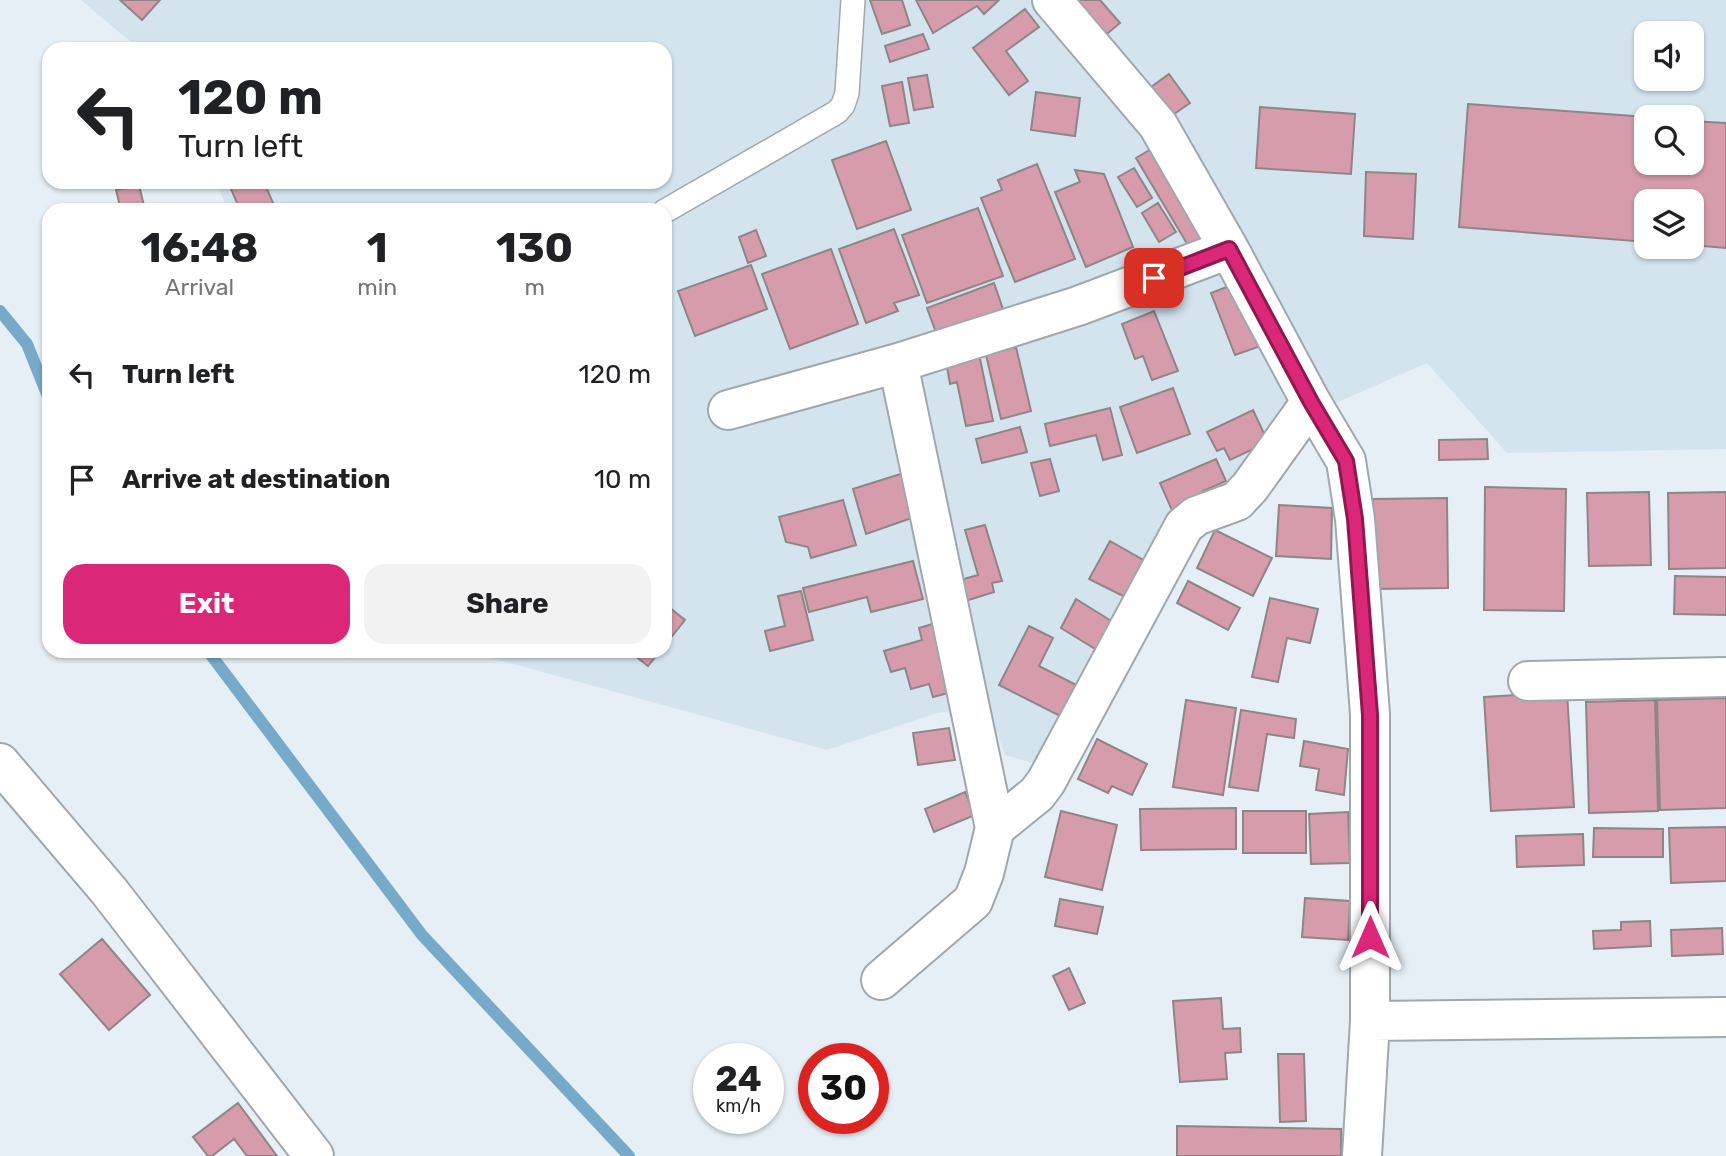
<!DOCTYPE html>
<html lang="en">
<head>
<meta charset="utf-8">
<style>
	:root { --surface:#fff; --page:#f2f2f2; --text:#202124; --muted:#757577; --accent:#db2777 }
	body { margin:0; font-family:Rubik,sans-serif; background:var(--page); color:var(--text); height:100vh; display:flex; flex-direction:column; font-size:26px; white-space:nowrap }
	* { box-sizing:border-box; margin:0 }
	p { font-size:23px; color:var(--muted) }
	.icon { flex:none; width:38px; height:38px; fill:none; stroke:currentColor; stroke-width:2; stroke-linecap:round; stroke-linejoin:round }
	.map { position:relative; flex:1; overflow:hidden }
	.drawer { position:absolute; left:42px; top:203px; width:630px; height:455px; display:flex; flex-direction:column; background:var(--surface); border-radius:21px; box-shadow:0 2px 5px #0004 }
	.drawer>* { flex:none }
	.guide { position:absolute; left:42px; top:42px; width:630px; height:147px; border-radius:21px; box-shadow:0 2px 5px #0004; background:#fff; color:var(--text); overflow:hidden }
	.buttons { position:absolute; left:1634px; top:21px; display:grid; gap:14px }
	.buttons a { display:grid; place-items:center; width:70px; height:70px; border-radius:14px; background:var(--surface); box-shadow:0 2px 5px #0004; font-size:35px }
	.speed { position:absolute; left:693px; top:1043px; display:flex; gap:14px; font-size:35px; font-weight:700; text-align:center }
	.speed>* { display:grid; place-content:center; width:91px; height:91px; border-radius:50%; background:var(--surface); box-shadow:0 2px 5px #0004; line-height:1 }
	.speed small { font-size:18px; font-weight:400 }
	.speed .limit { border:10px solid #d22; background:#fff; color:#111 }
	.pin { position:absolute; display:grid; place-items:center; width:60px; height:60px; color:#fff; margin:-30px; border-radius:14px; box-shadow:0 4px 10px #0006 }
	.me { position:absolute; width:77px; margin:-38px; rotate:0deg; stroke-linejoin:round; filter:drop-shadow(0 0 5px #0008) }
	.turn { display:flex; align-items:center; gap:24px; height:147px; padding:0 21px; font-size:32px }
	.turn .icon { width:91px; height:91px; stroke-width:2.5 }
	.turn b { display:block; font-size:49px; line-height:60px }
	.eta { display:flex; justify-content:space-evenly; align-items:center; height:119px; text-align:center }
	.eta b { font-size:42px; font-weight:700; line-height:49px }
	.action { display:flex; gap:14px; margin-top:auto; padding:14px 21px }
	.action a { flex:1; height:80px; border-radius:21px; background:var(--accent); color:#fff; font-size:28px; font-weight:700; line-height:80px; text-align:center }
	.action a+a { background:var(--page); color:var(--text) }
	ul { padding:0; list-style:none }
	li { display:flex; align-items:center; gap:21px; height:105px; padding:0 21px }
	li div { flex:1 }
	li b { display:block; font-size:26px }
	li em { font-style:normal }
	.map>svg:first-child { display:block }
	.built { fill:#d4e4ef; fill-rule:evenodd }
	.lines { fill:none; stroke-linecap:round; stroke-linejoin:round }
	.stream { stroke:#77aac9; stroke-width:12 }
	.building { fill:#d69cab; stroke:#8f8587; stroke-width:2 }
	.service-casing { stroke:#a0a8ae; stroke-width:26 }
	.minor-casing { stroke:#a0a8ae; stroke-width:42 }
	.service { stroke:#fff; stroke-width:23 }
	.minor { stroke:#fff; stroke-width:38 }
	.route-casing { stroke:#8e194d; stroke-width:18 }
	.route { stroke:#db2777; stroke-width:12 }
</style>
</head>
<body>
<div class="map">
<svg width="1726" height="1156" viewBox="0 0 1726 1156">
	<rect width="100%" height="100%" fill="#e6eff5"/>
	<path class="built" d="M81 0H1726V449L1507 453 1427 363 1313 413 1204 524 1074 775 1005 755 988 708 937 713 827 750 466 651H665V210H228L216 182H665V49H139ZM1647 33H1692V79H1647ZM1647 117H1692V163H1647ZM1647 201H1692V247H1647Z"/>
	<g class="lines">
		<path class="stream" d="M0 311 27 344 49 399
			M208 651 422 935 629 1156"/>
	</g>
	<path class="building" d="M120 0H160L142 20Z
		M870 0H902L910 25 882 34Z
		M916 0H999L984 14 977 6 933 33Z
		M1078 0H1100L1120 23 1102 38 1073 4Z
		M1025 9 1039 27 1006 51 1028 81 1009 95 973 48Z
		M923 34 929 49 890 62 885 46Z
		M1169 74 1190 103 1164 121 1143 93Z
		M927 75 933 107 914 110 908 78Z
		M902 82 909 123 890 126 882 86Z
		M1036 92 1080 98 1075 136 1031 130Z
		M1468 104 1647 117V163H1692V121L1726 123V248L1692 245V201H1647V242L1459 227Z
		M1260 107 1355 114 1351 174 1256 168Z
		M886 141 911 210 857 229 832 160Z
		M1156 146 1210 235 1189 247 1136 158Z
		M1037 164 1075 259 1015 282 981 198 1002 190 998 180Z
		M1134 168 1152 198 1137 207 1118 177Z
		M1075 170 1104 174 1133 247 1086 267 1055 192 1080 182Z
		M1366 172 1416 174 1413 239 1364 236Z
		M228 182H264L276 210H240Z
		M139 185 145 210H121L116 190Z
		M1158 203 1176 232 1159 242 1142 213Z
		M978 208 1003 276 927 303 902 235Z
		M894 229 919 295 894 303 898 311 866 323 839 249Z
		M756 230 766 256 748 263 739 237Z
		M831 249 858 324 790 349 762 274Z
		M751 265 767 309 695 336 678 291Z
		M994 283 1004 312 937 335 927 308Z
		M1234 284 1258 347 1235 355 1211 293Z
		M1154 311 1178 371 1152 380 1143 356 1135 359 1122 324Z
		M1016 347 1031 411 1001 419 986 355Z
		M979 354 993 421 966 426 957 382 950 384 946 361Z
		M1173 388 1190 434 1137 453 1120 407Z
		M1110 408 1122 455 1103 460 1096 435 1050 446 1045 424Z
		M1253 410 1268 442 1230 460 1224 448 1217 451 1207 432Z
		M1020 427 1027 452 982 463 976 439Z
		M1487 439 1488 459 1439 460V440Z
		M1050 459 1059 491 1040 496 1031 463Z
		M1216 459 1226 481 1203 491 1208 503 1175 517 1160 483Z
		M913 470 923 514 866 534 853 489Z
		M1485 487 1566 489 1564 611 1484 610Z
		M1649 492 1651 565 1589 566 1587 493Z
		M1726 492V568L1669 569 1668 493Z
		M1447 498 1448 588 1375 589 1373 499Z
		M843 500 856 545 811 558 808 547 786 542 779 517Z
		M1279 505 1332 508 1331 559 1276 556Z
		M985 525 1002 581 992 583 994 592 959 603 953 582 978 575 965 530Z
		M1215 530 1272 558 1253 596 1197 568Z
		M1110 541 1152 565 1133 601 1089 579Z
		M913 561 923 599 871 612 867 597 809 612 803 588Z
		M1675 576 1726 577V615L1674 614Z
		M1188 581 1240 608 1228 630 1177 603Z
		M801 591 813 640 770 651 765 631 785 626 778 596Z
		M1270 598 1318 609 1310 643 1287 638 1278 682 1252 677Z
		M1076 599 1121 627 1105 655 1061 628Z
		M665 604 685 620 665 645Z
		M936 623 956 691 933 697 929 684 911 689 905 668 891 672 884 651 922 640 919 628Z
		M1029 626 1053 638 1039 666 1082 688 1066 719 999 685Z
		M629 651H660L648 666Z
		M1567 692 1574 807 1491 811 1484 697Z
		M1726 698V808L1660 810 1657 700Z
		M1186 700 1236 708 1223 795 1173 787Z
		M1655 700 1658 811 1589 813 1586 702Z
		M1241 710 1296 719 1294 738 1267 734 1258 791 1229 787Z
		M949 728 955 760 918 765 913 733Z
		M1097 739 1147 764 1132 795 1112 786 1108 793 1078 779Z
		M1304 741 1348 749 1344 795 1316 790 1319 769 1300 766Z
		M965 792 975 815 934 832 925 809Z
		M1236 808V849L1141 850 1140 809Z
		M1061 811 1117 825 1102 890 1045 877Z
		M1243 811H1306V853H1243Z
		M1348 812 1350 863 1311 864 1309 814Z
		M1726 827V881L1671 883 1669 828Z
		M1594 828 1663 829V857H1593Z
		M1583 834 1584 865 1517 867 1516 836Z
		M1305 898 1350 901 1348 940 1302 937Z
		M1060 899 1103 907 1097 934 1055 926Z
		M1650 921 1651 946 1594 949 1593 931 1621 930V922Z
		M1722 928 1723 954 1672 956 1671 930Z
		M102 939 150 995 109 1030 60 974Z
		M1069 968 1085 1003 1069 1010 1053 976Z
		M1221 998 1223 1029 1240 1028 1241 1052 1225 1053 1227 1079 1180 1082 1173 1001Z
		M1278 1054H1304L1306 1121 1280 1122Z
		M238 1103 277 1156H247L234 1139 212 1156H208L193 1137Z
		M1177 1126 1341 1129V1156H1177Z"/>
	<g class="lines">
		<defs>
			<path id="service" d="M665 211 837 112 843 105 847 93 853 0"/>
			<path id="minor" d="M1052 0 1158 125 1229 249 1311 402 1346 461 1355 519 1370 714V1021L1362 1156
				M728 410 898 363 1078 306 1229 249
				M1528 681 1726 677
				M0 763 109 891 314 1156
				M995 828 1037 794 1046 782 1184 526 1196 516 1237 501 1250 487 1311 402
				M881 980 973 901 984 873 995 828 898 363
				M1370 1021 1726 1017"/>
		</defs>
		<use href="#service" class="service-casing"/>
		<use href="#minor" class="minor-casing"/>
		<use href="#service" class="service"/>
		<use href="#minor" class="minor"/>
	</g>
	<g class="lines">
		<defs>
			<path id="route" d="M1154 278 1229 249 1311 402 1346 461 1355 519 1370 715V937"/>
		</defs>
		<use href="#route" class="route-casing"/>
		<use href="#route" class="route"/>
	</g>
</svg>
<div class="buttons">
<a><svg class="icon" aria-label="sound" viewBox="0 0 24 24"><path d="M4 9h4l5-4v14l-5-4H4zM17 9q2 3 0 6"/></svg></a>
<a><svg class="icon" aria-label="search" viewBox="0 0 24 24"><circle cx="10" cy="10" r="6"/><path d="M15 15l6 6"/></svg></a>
<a><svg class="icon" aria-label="layers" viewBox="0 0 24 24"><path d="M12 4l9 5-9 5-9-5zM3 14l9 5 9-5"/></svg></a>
</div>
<div class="speed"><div>24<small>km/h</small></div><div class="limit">30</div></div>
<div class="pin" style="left:1154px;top:278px;background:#d93025"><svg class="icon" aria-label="arrive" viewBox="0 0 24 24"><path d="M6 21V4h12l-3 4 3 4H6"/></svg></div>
<svg class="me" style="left:1370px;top:937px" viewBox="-20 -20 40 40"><path d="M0-17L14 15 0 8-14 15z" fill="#db2777" stroke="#fff" stroke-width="4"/></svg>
<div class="guide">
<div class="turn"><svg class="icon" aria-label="left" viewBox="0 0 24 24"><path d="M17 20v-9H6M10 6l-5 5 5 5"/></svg><div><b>120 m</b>Turn left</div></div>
</div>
<section class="drawer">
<div class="eta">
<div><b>16:48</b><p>Arrival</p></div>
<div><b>1</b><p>min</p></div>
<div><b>130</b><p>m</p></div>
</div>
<ul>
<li><svg class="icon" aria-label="left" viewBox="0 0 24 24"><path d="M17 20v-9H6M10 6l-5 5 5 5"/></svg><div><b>Turn left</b></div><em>120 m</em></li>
<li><svg class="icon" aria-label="arrive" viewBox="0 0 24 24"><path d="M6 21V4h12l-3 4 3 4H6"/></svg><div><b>Arrive at destination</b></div><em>10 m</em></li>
</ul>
<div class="action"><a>Exit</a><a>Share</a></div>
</section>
</div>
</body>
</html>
